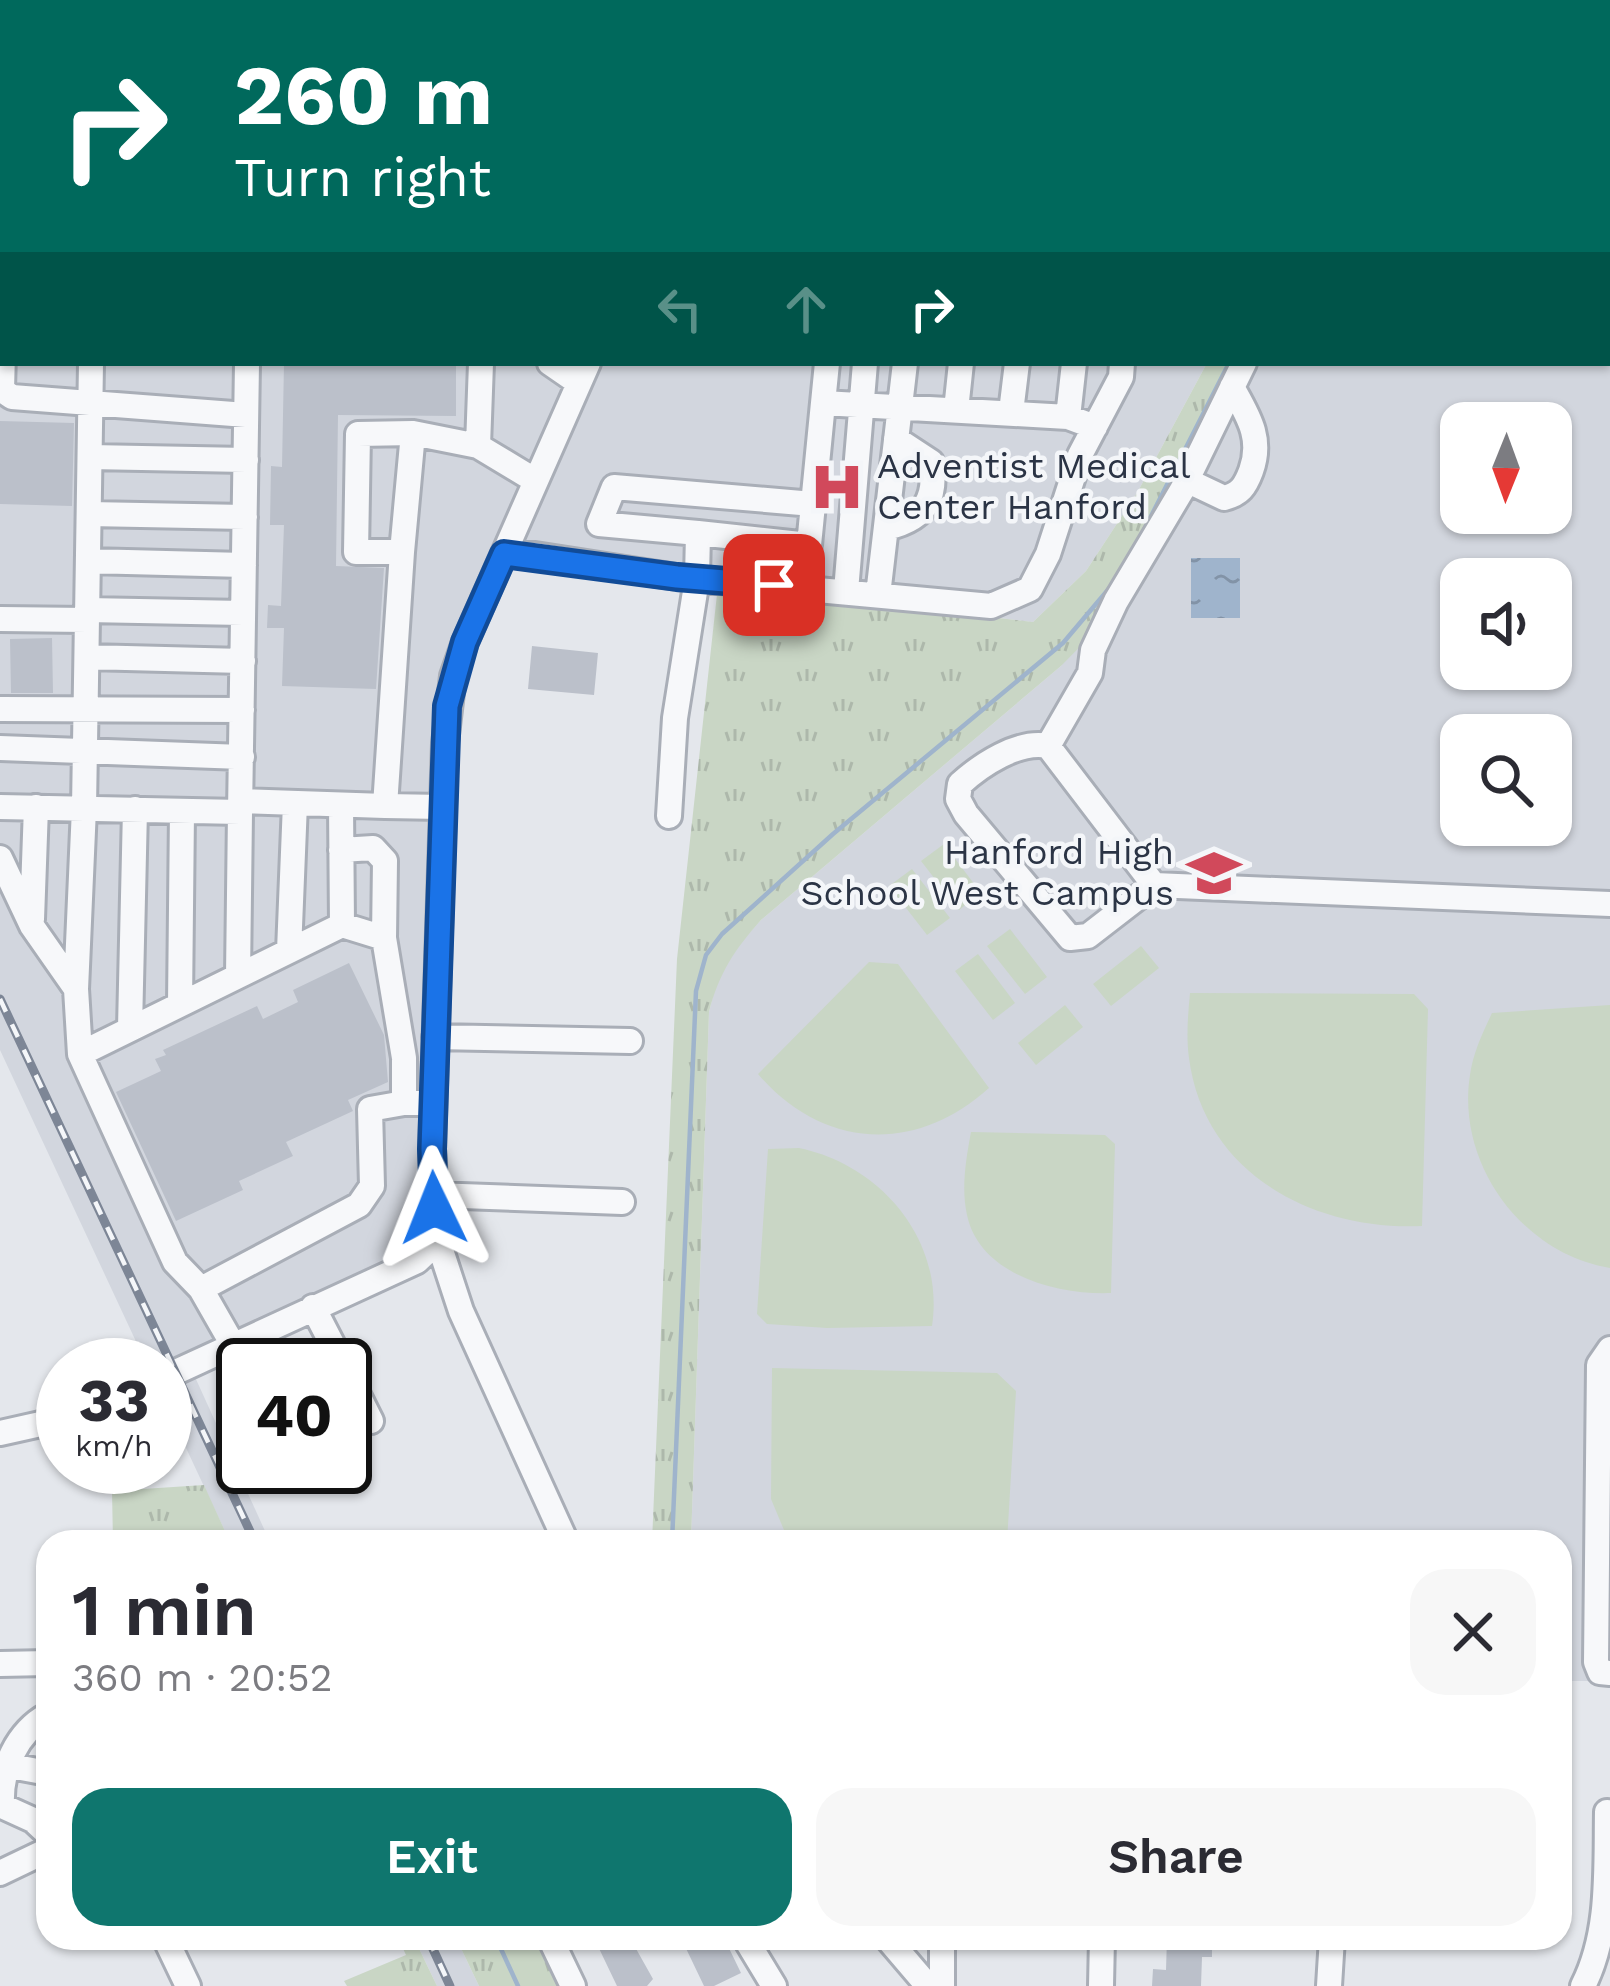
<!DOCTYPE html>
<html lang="en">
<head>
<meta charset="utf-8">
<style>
	:root { --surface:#fff; --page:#f7f7f7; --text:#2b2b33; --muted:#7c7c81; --accent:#0f766e }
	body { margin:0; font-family:"Work Sans",sans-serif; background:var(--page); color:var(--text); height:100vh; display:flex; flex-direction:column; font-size:45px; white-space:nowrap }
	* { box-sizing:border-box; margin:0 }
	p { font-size:39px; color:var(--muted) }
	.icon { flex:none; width:66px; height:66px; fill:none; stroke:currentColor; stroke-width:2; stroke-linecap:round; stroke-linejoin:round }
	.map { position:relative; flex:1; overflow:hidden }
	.details { position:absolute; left:36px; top:1530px; width:1536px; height:420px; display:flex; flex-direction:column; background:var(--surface); border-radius:36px; box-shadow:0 3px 9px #0004 }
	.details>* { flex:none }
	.guide { position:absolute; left:0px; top:0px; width:1611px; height:366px; box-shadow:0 3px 9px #0004; background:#00695c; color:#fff; overflow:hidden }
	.needle { width:78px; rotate:181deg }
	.tools { position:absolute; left:1440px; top:402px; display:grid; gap:24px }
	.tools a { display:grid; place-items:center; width:132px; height:132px; border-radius:24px; background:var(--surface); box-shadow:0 3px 9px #0004; font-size:60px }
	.speed { position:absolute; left:36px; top:1338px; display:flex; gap:24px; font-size:60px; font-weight:700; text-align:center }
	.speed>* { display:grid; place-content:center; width:156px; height:156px; border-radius:50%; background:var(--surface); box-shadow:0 3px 9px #0004; line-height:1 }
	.speed small { font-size:30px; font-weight:400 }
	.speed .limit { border:6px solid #111; border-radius:18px; background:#fff; color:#111 }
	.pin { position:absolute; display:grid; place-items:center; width:102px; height:102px; color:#fff; margin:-51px; border-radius:24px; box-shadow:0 6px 18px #0006 }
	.me { position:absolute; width:132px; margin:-66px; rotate:358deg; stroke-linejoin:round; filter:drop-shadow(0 0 9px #0008) }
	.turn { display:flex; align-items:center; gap:42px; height:252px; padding:0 36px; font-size:54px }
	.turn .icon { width:156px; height:156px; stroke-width:2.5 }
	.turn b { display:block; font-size:84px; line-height:102px }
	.lanes { display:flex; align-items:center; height:114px; padding:0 36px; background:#0003; justify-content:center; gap:60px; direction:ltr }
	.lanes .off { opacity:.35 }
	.round { display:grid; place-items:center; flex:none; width:126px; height:126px; border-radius:36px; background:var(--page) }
	.overview { display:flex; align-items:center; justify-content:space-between; height:204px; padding:0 36px }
	h1 { font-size:72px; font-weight:600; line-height:90px }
	.button { display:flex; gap:24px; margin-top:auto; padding:24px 36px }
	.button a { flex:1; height:138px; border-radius:36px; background:var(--accent); color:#fff; font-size:48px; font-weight:600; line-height:138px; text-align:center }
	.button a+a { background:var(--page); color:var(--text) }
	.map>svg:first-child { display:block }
	.built { fill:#d2d6de; fill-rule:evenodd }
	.grass { fill:url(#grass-tufts) }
	.garden { fill:#c9d6c5 }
	.water { fill:url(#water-ripples) }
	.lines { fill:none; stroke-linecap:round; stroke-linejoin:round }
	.stream { stroke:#9fb4cc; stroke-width:4.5 }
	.building { fill:#bbc0ca }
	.minor-casing { stroke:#a9aeb7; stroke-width:30 }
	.minor { stroke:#f7f8fa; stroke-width:24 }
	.rail-casing { stroke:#7d8696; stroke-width:9 }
	.rail { stroke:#f4f6f9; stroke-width:4.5; stroke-dasharray:14; stroke-linecap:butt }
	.route-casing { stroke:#114b97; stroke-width:30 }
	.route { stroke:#1a73e8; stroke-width:21 }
	.labels { text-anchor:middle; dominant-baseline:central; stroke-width:9; stroke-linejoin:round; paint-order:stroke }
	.poi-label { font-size:36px; fill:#2b3445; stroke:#f4f6f9; text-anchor:start }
</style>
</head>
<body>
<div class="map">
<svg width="1610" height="1986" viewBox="0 0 1610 1986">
	<defs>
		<pattern id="grass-tufts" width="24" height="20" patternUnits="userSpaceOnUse" patternTransform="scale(3)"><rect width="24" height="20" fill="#c9d6c5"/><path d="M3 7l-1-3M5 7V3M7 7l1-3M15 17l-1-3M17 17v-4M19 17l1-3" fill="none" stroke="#adb8ab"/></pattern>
		<pattern id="water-ripples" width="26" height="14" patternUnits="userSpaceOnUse" patternTransform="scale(3)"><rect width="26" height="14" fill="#9fb4cc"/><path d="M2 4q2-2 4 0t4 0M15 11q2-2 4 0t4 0" fill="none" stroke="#8293a7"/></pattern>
	</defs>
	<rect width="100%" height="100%" fill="#e4e7ec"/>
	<path class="built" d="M0 0H1422L3 3V363H1207L1137 493 1086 571 1033 622 501 559 453 676 438 1241 190 1366 270 1542H230L165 1403V1365H147L0 1050Z
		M1495 0H1610V1681H1560V1542H691L709 1012 717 980 732 952 761 920 1061 666 1255 363H1608V3H1491ZM1461 423H1551V513H1461ZM1461 579H1551V669H1461ZM1461 735H1551V825H1461Z
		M414 1938H456L479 1986H437Z"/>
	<path class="grass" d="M1207 363H1255L1122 604 1061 666 761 920C735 949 719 973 709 1012L691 1542H652L677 959 718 585 1033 622 1086 571 1137 493Z
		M204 1485 230 1542H113L112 1491Z
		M398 1938H414L437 1986H347L344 1981 406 1955Z
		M456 1938H546L569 1986H479Z"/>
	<path class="garden" d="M944 844 981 893 959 910 921 861Z
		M912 869 950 918 927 935 889 886Z
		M1010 929 1047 977 1025 994 987 946Z
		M1141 946 1159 968 1111 1006 1093 984Z
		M978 954 1015 1003 993 1020 955 971Z
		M869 962 898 964 989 1088C916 1154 823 1150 758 1074Z
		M1190 993 1414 994 1428 1009 1422 1226C1314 1231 1204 1174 1189 1058 1186 1037 1188 1014 1190 993Z
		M1065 1005 1083 1027 1036 1065 1018 1043Z
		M1610 1005V1268C1522 1254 1456 1163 1470 1075 1473 1053 1483 1032 1492 1013Z
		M971 1132 1105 1135 1115 1144 1111 1293C1059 1295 980 1276 967 1215 961 1188 966 1159 971 1132Z
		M799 1148C881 1165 945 1240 932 1326L827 1328 767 1324 757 1314 768 1149Z
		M772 1368 997 1373 1016 1391 1007 1542H789L771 1499Z"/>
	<path class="water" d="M1191 558H1240V618H1191Z"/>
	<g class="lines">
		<path class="stream" d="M1450 3 1454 0
			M1145 528 1229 363
			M672 1542 696 991 706 955 722 934 833 834 1063 643 1112 585
			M496 1938 518 1986"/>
	</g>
	<path class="building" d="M284 363H456V416L338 415 336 566 384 568 376 689 282 686 284 628H267L268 605 281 606 284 525H270L271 466 282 467Z
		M0 421 74 423 72 506 0 504Z
		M52 638 53 693H11L10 639Z
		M532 646 598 653 594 695 528 689Z
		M349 963 384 1035 388 1082 348 1100 353 1111 286 1142 293 1156 239 1181 243 1190 176 1221 116 1092 161 1071 155 1059 166 1055 163 1050 257 1006 263 1019 298 1002 293 990Z
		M594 1938H630L653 1979 647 1986H617Z
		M681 1938H715L718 1943 726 1942 741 1973 714 1986H704Z
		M1167 1938 1212 1940V1957H1202L1201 1986H1152L1153 1969 1166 1970Z"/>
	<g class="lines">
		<defs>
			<path id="minor" d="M525 0H640
				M1185 0 1187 3
				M96 3V0
				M300 3V0
				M801 3V0
				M846 3V0
				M884 3V0
				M1550 3 1551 0
				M1608 121H1610
				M0 304H3
				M1608 333H1610
				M3 352 2 390 12 397 246 415
				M481 363 478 446 536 481
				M550 363 579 383
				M823 403 827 363
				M956 410 961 363
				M1011 412 1017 363
				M1068 417 1074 363
				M413 433 402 552H356L358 434 413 433 478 446
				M90 457 246 460
				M1186 480 1224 498C1240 494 1245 487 1251 471 1263 438 1248 416 1232 387
				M89 514 245 517
				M886 528C922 520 938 501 931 462L896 439
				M698 533 599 524 614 487 813 504
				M402 552 385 806 443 807
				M504 554 535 555 677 577 991 606 1030 589 1048 554 1080 455 1121 377 1122 363
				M88 561 244 565
				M846 591 865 363
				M878 595 905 363
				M87 610 243 613
				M0 619 87 620
				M87 657 243 661
				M0 709 242 710
				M1048 746 1090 673 1093 650 1116 601 1182 490 1244 363
				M0 748 242 757
				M240 801 385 806
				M341 805 342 925 384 938 404 1058V1103H419
				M0 807 240 812 247 363
				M669 816 675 718 697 579 698 533 809 545 823 403 1068 417 1095 427
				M341 850 373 848 385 861 384 938
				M0 858 32 926 76 989 80 1054 175 1262 201 1289
				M1154 885 1048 746C1018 740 981 765 960 784L958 799 966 814 1070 938 1088 936 1154 885 1610 904
				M32 919 36 807
				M289 951 295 803
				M238 976 240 812
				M76 989 84 808 91 363
				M180 1004 182 811
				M130 1028 135 809
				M435 1037 630 1041
				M80 1054 342 925
				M434 1195 622 1202
				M313 1307 343 1365
				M233 1345 201 1289 359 1205 372 1186 370 1109 404 1103
				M227 1348 243 1379
				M1610 1349 1599 1365 1596 1662 1600 1672 1610 1673
				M345 1369 371 1421
				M165 1377 417 1261 438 1241
				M0 1433 63 1419
				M345 1443 357 1438
				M566 1542 461 1311 438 1241 432 1149 445 743 453 676 465 642 588 363
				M0 1664 48 1663
				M48 1715C17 1732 0 1769 2 1806L33 1820 48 1834
				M0 1764 48 1773
				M0 1873 48 1850
				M165 1938 188 1986
				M550 1938 573 1986
				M745 1938 774 1986
				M887 1938 928 1986
				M942 1986V1938
				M1101 1986 1102 1938
				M1329 1986 1332 1938
				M1583 1986C1610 1933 1606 1871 1607 1812"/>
		</defs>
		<use href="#minor" class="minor-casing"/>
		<use href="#minor" class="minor"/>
		<defs>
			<path id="rail" d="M0 999 255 1542
				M428 1938 450 1986"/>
		</defs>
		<use href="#rail" class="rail-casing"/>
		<use href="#rail" class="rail"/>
	</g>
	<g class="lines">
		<defs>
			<path id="route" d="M434 1208 432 1149 447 706 465 642 504 554 677 577 774 585"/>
		</defs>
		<use href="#route" class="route-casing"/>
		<use href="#route" class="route"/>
	</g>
	<defs>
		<symbol id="hospital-bare" viewBox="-9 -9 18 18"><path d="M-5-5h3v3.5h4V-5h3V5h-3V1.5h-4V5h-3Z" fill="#d1495b" stroke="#f4f6f9" stroke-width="2.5" paint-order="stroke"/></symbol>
		<symbol id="school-bare" viewBox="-9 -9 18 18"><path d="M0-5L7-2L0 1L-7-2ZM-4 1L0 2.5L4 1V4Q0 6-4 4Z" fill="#d1495b" stroke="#f4f6f9" stroke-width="2.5" paint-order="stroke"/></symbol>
	</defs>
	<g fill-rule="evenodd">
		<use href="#hospital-bare" x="799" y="449" width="76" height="76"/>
		<use href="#school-bare" x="1176" y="835" width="76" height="76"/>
	</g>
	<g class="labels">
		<g class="poi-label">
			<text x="877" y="466">Adventist Medical<tspan x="877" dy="41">Center Hanford</tspan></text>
			<text x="1174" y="852" text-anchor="end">Hanford High<tspan x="1174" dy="41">School West Campus</tspan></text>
		</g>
	</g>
</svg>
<div class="tools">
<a><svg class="needle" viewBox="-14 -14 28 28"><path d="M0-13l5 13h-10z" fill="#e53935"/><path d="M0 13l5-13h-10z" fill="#7c7c81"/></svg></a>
<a><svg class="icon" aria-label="sound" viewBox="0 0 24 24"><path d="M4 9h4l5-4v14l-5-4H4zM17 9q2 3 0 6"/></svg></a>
<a><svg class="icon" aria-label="search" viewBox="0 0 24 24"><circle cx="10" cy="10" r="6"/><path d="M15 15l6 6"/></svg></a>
</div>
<div class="speed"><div>33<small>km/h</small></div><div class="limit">40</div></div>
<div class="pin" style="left:774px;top:585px;background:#d93025"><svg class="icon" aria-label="arrive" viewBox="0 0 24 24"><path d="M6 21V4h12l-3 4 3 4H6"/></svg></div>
<svg class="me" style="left:434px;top:1208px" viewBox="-20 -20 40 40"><path d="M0-17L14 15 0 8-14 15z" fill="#1a73e8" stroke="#fff" stroke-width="4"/></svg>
<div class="guide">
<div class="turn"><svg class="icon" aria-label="right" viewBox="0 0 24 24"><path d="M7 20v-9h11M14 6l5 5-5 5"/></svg><div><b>260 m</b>Turn right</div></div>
<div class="lanes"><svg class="icon off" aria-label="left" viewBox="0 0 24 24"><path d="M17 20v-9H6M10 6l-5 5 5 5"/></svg><svg class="icon off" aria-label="ahead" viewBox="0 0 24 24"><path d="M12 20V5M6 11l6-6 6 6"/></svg><svg class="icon" aria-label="right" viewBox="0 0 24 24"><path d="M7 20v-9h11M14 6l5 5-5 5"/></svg></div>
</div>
<section class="details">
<div class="overview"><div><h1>1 min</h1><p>360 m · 20:52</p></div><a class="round"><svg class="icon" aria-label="close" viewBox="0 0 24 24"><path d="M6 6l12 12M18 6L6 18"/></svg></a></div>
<div class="button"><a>Exit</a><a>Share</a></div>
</section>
</div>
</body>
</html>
